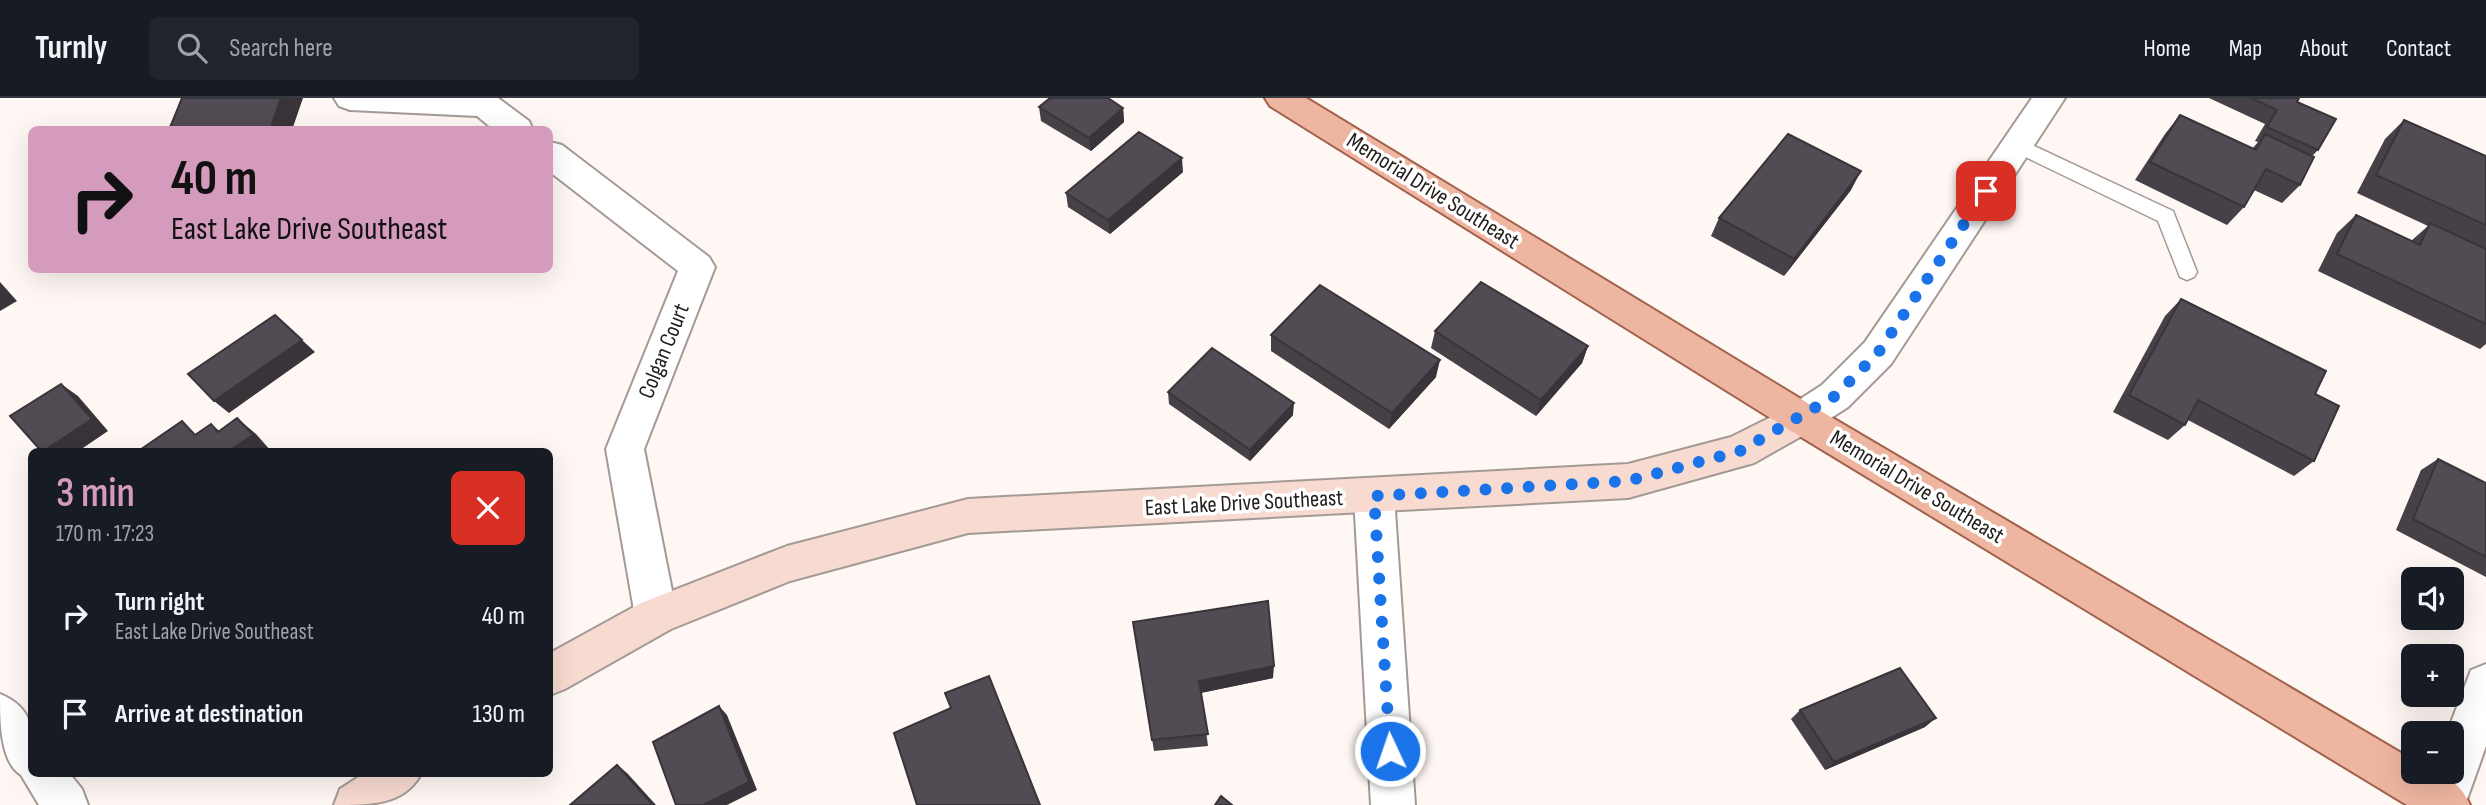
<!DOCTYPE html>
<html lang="en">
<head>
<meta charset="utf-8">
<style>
	:root { --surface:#171b24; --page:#20242c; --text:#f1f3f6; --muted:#9ea1a6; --line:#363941; --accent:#d49bbd }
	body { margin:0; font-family:"Sofia Sans Condensed",sans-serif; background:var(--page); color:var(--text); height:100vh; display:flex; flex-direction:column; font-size:26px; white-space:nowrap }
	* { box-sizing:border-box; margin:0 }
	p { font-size:23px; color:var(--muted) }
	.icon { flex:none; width:38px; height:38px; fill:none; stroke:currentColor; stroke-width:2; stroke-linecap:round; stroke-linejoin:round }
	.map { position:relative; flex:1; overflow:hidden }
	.side { position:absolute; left:28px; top:350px; width:525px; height:329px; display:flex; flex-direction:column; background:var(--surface); border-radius:10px; box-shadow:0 7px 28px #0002 }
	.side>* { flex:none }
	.banner { position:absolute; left:28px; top:28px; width:525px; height:147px; border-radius:10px; box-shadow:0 7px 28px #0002; background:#d49bbd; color:#111; overflow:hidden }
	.tools { position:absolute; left:2401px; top:469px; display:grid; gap:14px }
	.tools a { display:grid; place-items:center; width:63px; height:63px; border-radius:10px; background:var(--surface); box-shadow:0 7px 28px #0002; font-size:35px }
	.pin { position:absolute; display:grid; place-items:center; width:60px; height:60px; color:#fff; margin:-30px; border-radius:14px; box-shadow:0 4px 10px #0006 }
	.me { position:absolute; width:77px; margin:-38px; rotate:357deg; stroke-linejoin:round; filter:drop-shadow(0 0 5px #0008) }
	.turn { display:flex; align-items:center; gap:24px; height:147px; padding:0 28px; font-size:32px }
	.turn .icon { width:91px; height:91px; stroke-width:2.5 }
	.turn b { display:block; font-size:49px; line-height:60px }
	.round { display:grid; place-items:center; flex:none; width:74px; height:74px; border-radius:10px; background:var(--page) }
	.headline { display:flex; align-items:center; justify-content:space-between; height:119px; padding:0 28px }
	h1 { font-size:42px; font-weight:600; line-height:52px; color:var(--accent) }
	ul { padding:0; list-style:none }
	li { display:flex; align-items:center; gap:21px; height:98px; padding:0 28px }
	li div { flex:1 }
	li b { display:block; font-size:26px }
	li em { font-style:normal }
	header { display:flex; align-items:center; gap:42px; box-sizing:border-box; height:98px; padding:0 35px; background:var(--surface); border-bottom:2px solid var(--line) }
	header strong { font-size:33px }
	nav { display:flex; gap:38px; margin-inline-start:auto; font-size:24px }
	.search { width:490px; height:63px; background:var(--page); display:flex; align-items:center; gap:18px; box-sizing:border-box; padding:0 24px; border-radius:10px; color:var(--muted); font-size:26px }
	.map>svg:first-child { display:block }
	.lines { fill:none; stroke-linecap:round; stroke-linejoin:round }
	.lane-casing { stroke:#a49a95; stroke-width:3 }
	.street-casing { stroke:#a49a95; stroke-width:4 }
	.secondary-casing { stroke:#a49a95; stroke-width:4 }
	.primary-casing { stroke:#a0624b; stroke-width:4 }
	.lane { fill:#fff; fill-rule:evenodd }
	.street { fill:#fff; fill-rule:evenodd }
	.secondary { fill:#f7dad0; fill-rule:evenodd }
	.primary { fill:#eeb6a1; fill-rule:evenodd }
	.wall { fill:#464047 }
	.shaded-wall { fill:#39343a }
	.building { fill:#514b53; stroke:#39343a; stroke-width:2 }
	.route { stroke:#1a73e8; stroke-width:12; stroke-dasharray:0 21.6 }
	.labels { text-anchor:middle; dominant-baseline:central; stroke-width:7; stroke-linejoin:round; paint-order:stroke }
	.street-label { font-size:23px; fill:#24201e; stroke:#fff }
</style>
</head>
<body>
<header>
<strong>Turnly</strong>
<div class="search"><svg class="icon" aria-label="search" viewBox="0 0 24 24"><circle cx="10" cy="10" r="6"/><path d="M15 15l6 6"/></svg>Search here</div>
<nav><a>Home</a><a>Map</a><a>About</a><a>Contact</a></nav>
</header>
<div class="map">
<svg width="2486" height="707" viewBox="0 0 2486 707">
	<rect width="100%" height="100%" fill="#fef7f4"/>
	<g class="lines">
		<defs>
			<path id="lane" d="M2017 40 2173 113 2197 174 2194 179 2187 182 2180 179 2158 123 2011 52 2008 47 2011 42Z"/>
			<path id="street" d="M334 0H498L529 23 533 32H494L477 18 350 12 339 8Z
				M2032 0H2065L1891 266 1848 309 1814 331 1801 336 1788 331 1782 320 1788 309 1822 287 1865 244Z
				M550 44 562 47 709 159 715 169 644 351 677 518 671 531 656 537 641 531 635 518 606 351 678 173 550 74Z
				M1374 381 1388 386 1394 398 1415 707H1371L1354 398 1360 386Z
				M2486 566V648L2465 707H2423L2433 674H2452V635H2447L2471 572Z
				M0 596C39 612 32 640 32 676H70L82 691 88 707H39L21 677C0 664 0 622 0 596Z"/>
			<path id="secondary" d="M1801 304 1814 309 1820 320 1814 331 1754 365 1628 400 968 435 790 483 671 531 565 591 550 597V555L641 505 787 448 968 401 1628 366 1731 339Z
				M363 676H421C404 707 371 707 334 707L340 691Z"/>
			<path id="primary" d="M1265 0H1306L1814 309 2413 662V674C2440 674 2460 682 2470 707H2407L1788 331 1270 8Z"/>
		</defs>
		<use href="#lane" class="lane-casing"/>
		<use href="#street" class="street-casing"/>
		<use href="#secondary" class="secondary-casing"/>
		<use href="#primary" class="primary-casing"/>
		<use href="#lane" class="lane"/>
		<use href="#street" class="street"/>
		<use href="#secondary" class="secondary"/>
		<use href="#primary" class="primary"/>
	</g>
	<path class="wall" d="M2209 0H2299L2297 4 2318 52 2312 58 2300 87 2282 105 2254 92 2244 109 2227 127 2135 82 2165 36 2180 17 2252 51 2258 44 2255 43 2265 26Z
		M1039 9 1123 10 1124 24 1091 53 1041 23Z
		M2404 22 2486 58V246L2480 251 2318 173 2337 135 2356 117 2411 143 2428 128 2357 95 2385 41Z
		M1183 74 1110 136 1068 109 1066 95Z
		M1851 92 1784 178 1711 138 1719 120Z
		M2181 201 2315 296 2314 363 2294 378 2188 322 2185 327 2168 342 2113 314 2165 218Z
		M1435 233 1588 248 1582 265 1536 318 1431 250Z
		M1271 237 1436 279 1389 331 1271 253Z
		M1168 294 1293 317 1250 363 1169 306Z
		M2438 361 2486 385V479L2396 432 2421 372Z
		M1133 524 1273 580 1201 595 1208 648 1154 653Z
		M1800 612 1925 629 1825 672 1791 621Z"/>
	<path class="shaded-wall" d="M281 0H303L292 32H270Z
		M1123 10 1124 24 1091 53 1089 40Z
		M1182 60 1183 74 1110 136 1108 122Z
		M1861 73 1851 92 1784 178 1794 161Z
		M0 184 17 203 0 213Z
		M302 242 315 254 229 315 214 303Z
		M1588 248 1582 265 1536 318 1541 302Z
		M1440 262 1436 279 1389 331 1392 315Z
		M61 286 78 298 108 333 77 354H43Z
		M1294 305 1293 317 1250 363V352Z
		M237 320 256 336 271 353 270 354H234L211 326 230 342Z
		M1274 568 1273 580 1200 595 1199 583Z
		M719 608 727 617 757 692 727 707H703Z
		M1936 620 1925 629 1825 672 1834 664Z
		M617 667 627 675 656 707H653Z"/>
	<path class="building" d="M182 0H281L270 32H169Z
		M1050 0H1108L1123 10 1089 40 1039 9Z
		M2251 0H2299L2297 4 2336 21 2318 52 2267 29 2277 12Z
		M2180 17 2256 52 2265 36 2314 59 2300 87 2266 71 2244 109 2150 64Z
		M2404 22 2486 58V127L2376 77Z
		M1139 34 1182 60 1108 122 1066 95Z
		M1788 36 1861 73 1794 161 1719 120Z
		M2356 117 2420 147 2430 125 2486 151V226L2337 156Z
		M1481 184 1588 248 1541 302 1435 233Z
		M1320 187 1440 262 1392 315 1271 237Z
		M2181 201 2326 273 2315 296 2339 308 2314 363 2198 302 2185 327 2129 297Z
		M275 217 302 242 214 303 188 276Z
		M1212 250 1294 305 1250 352 1168 294Z
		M61 286 92 321 42 354 10 318Z
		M237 320 253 337 232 351 234 354H137L182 323 195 337 211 326 218 334Z
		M2438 361 2486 385V459L2413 421Z
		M1268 503 1274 568 1199 583 1208 636 1152 642 1133 524Z
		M1900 570 1936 620 1834 664 1800 612Z
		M989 578 1040 707H917L894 635 951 610 945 595Z
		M719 608 749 684 703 707H676L653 644Z
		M617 667 653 707H570Z
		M1221 698 1232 707H1215Z"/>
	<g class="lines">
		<path class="route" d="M1390 653 1374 398 1628 383 1740 353 1835 298 1878 255 1986 93"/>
	</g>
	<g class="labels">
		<g class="street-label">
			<text transform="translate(1433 93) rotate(32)">Memorial Drive Southeast</text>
			<text transform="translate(664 253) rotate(-68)">Colgan Court</text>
			<text transform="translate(1917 389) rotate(31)">Memorial Drive Southeast</text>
			<text transform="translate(1244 405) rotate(-3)">East Lake Drive Southeast</text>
		</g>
	</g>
</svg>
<div class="tools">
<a><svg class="icon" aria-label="sound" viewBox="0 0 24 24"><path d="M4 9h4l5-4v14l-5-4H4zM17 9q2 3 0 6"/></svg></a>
<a>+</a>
<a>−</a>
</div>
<div class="pin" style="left:1986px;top:93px;background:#d93025"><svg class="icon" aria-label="arrive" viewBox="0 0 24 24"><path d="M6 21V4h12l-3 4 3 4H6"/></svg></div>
<svg class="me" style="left:1390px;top:653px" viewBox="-20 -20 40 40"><circle r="17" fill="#1a73e8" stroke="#fff" stroke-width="3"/><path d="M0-11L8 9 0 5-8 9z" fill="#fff"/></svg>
<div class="banner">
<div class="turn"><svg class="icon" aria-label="right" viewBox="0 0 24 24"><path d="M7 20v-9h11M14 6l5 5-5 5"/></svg><div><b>40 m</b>East Lake Drive Southeast</div></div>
</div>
<section class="side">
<div class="headline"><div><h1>3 min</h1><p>170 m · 17:23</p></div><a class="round" style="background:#d93025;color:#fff"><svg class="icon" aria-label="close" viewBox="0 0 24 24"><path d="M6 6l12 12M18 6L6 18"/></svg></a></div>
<ul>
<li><svg class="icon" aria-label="right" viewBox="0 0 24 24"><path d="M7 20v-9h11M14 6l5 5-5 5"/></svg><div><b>Turn right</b><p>East Lake Drive Southeast</p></div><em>40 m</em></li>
<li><svg class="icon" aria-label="arrive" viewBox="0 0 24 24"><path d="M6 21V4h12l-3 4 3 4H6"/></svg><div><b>Arrive at destination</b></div><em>130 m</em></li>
</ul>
</section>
</div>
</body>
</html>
